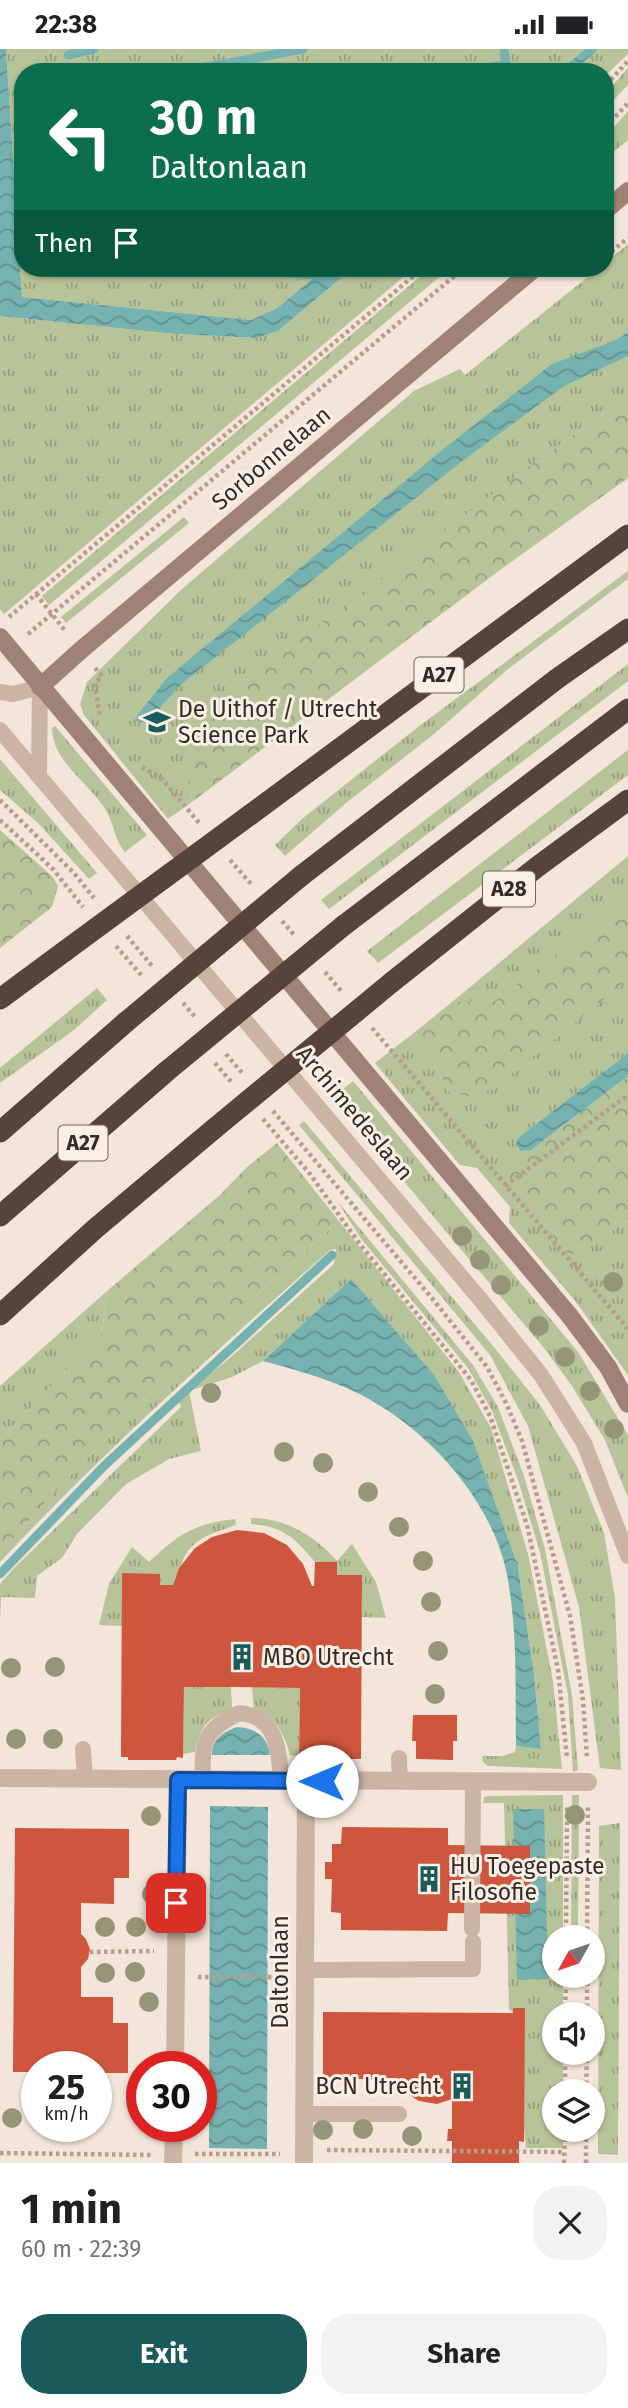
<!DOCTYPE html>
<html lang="en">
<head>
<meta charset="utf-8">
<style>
	:root { --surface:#fff; --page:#f2f2f2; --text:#202124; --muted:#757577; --accent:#195a5a }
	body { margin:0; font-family:"Fira Sans",sans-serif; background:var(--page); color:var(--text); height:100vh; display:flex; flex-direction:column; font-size:26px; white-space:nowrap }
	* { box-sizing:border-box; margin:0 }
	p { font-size:23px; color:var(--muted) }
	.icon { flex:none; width:38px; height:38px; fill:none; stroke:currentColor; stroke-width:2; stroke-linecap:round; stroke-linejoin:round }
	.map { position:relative; height:2114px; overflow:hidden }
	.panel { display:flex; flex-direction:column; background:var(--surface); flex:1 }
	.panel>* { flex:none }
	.banner { position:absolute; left:14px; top:14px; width:600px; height:214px; border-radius:28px; box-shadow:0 2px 5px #0004; background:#0b6e4f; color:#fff; overflow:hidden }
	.needle { width:46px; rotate:230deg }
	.fabs { position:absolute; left:542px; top:1876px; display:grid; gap:14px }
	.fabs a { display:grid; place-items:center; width:63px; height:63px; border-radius:50%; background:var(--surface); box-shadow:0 2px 5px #0004; font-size:35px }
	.speed { position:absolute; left:21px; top:2002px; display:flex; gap:14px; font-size:35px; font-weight:700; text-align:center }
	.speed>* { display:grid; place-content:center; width:91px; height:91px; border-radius:50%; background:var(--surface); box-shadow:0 2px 5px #0004; line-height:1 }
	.speed small { font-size:18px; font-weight:400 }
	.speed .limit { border:10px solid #d22; background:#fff; color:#111 }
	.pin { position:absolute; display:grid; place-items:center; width:60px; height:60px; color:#fff; margin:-30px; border-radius:14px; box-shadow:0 4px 10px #0006 }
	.me { position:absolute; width:77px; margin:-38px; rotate:270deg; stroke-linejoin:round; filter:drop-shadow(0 0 5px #0008) }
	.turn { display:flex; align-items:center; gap:24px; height:147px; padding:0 21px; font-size:32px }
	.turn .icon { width:91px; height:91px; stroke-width:2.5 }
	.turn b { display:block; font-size:49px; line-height:60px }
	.then { display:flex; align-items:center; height:66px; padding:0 21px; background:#0003; gap:14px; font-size:26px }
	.round { display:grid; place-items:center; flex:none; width:74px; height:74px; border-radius:28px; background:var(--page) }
	.head { display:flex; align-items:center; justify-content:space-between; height:119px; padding:0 21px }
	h1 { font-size:42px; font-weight:700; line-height:52px }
	.button { display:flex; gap:14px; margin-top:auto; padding:14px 21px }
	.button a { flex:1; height:80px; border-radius:28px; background:var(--accent); color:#fff; font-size:28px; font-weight:700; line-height:80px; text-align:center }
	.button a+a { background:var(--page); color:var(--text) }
	.status { display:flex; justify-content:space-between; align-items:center; height:49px; padding:0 35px; background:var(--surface); direction:ltr }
	.status svg { height:19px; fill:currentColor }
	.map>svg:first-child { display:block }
	.grass { fill:url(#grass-tufts) }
	.forest { fill:url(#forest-crowns) }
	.water { fill:url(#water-waves) }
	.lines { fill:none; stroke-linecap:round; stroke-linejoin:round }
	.stream { stroke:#76b2b0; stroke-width:9 }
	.building { fill:#ce563c }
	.path { stroke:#b79d8e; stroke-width:4.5; stroke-dasharray:3.5 3.5; stroke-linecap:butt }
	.service { stroke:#ccb4a4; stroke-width:16 }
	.minor { stroke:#ccb4a4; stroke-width:18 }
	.secondary { stroke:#9f8275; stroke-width:18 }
	.motorway { stroke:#58433c; stroke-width:21 }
	.motorway-bridge { stroke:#58433c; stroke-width:21 }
	.tree { fill:#959678 }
	.route-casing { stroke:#114b97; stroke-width:18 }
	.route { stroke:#1a73e8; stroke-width:12 }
	.labels { text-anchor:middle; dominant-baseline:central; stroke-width:6; stroke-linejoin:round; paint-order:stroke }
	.shield { fill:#faefe5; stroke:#71655f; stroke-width:2 }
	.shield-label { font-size:21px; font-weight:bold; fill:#362a26 }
	.street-label { font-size:23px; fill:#362a26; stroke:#faefe5 }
	.poi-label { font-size:23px; fill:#362a26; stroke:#faefe5; text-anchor:start }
</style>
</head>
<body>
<div class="status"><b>22:38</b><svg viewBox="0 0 49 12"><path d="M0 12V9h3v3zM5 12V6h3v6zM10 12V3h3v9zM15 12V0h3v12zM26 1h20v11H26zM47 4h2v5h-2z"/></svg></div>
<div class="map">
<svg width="628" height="2114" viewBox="0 0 628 2114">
	<defs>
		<pattern id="grass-tufts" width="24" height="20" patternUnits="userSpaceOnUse" patternTransform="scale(1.75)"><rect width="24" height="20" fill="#b7c398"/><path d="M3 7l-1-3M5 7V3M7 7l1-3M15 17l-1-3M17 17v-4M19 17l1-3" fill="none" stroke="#969f7c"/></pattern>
		<pattern id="forest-crowns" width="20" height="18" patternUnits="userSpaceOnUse" patternTransform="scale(1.75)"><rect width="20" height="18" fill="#b7c398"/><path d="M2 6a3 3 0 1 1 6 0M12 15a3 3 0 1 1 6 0" fill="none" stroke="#969f7c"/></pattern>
		<pattern id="water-waves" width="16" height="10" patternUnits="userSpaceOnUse" patternTransform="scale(1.75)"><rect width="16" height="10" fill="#76b2b0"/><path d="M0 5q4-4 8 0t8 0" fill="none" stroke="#62918f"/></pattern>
	</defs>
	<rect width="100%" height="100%" fill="#f3e5d9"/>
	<path class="grass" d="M6 0H585L558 23H23V219H325L277 259 251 271 22 248Z
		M599 0H628V5L606 26V23H572Z
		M628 19V36L606 59V44Z
		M628 62V91L606 109V87Z
		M628 195V348L535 413 186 723 192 753 168 770 84 666 80 655 87 633 182 540 414 342 460 320 465 326 599 219H606V213Z
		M353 219H414L4 565 0 560V267L176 285 257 289 278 282Z
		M430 219H450L49 556 42 547Z
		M184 468 189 474 66 574 61 568Z
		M628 522V530L508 620 434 685 346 754 285 807 275 796 303 769 418 678Z
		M628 615V632L329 860 321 851Z
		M55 677 147 786 125 803C115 792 114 776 107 763 91 735 52 713 52 679Z
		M628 701V726L378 914 367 902Z
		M0 710 97 824 89 830 38 774 0 741Z
		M628 807V851L495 953H452Z
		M628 931V1004L518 1089 517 1099 520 1102 501 1126 570 1206 628 1172V1326L576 1253 509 1174 510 1158 477 1119 460 1116 375 1014 415 983 451 1044 472 1048 492 1040Z
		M97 939 107 951 74 981 0 1034V1019Z
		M353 1032 578 1303 628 1386V1449L605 1391 572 1337 544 1299 333 1048Z
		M304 1072 493 1297 540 1356 577 1417 604 1484 615 1549 621 1721 600 1719 579 1558 528 1377 490 1306 299 1076Z
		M337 1152 473 1316 498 1358 524 1427 545 1500 572 1646 578 1721 573 1723 568 1646 540 1503 518 1431 492 1362 468 1319 362 1191Z
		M339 1172 459 1323 491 1379 528 1505 553 1632 562 1720 488 1717 483 1713 482 1707H503L515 1703 516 1697 541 1700 534 1626 518 1518 351 1230 263 1312 232 1328 189 1342 201 1402 169 1410 126 1435 77 1485 62 1509 37 1527 35 1549 1 1548 0 1573V1535L13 1520 181 1358 179 1353 189 1342 231 1308 334 1215 336 1200 330 1201C217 1301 104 1402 0 1513V1505C103 1384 220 1278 339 1172Z
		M107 1242 102 1284 0 1391V1337Z
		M251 1469C286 1469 315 1487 337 1512L352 1495 376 1533 386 1569 362 1568V1526H337V1513H315C295 1489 283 1477 251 1475Z
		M235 1470 236 1476C192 1491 188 1494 173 1536H160V1525L122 1577 99 1576 109 1535 132 1498 149 1513C179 1485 193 1475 235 1470Z
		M184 1638H231L232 1660C207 1669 200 1678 195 1703L183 1705Z
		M252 1638 300 1639 299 1707 290 1706C285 1688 276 1664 254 1662Z
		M563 1746V1888H555V1927H563V1965H555V2004H563V2042H555V2081H563V2099H526L513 1964 509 1960 504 1754H483L484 1748 489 1747Z
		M572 1746H579L578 1888H571Z
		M620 1774 618 2106 598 2105 599 1777Z"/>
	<path class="forest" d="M628 348V429L496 524 192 753 186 723 195 684 206 664 242 634 535 413Z
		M0 781 52 827 58 837 52 858 0 899Z
		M628 851V931L492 1041 472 1048 451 1044 415 983 452 953 495 952Z
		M628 1027V1172L570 1207 500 1126 520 1102 531 1101Z
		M277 1094 339 1172C220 1278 103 1384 0 1505V1391L102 1284 107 1242 220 1146 247 1118Z"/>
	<path class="water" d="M0 0H6L22 248 251 271 277 259 325 219H353L278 282 257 289 176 285 0 267Z
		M585 0H599L572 23H558Z
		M628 283V307L564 337 461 413 183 634 146 673 136 672 138 665 167 629 446 398 552 315 616 291Z
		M628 1004V1027L531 1101 520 1102 516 1096 518 1089Z
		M351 1230 434 1326 473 1392 518 1518 534 1626 541 1700 516 1697C515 1640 518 1582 507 1526 492 1448 421 1372 349 1340 322 1328 292 1320 263 1312Z
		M237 1678C255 1679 268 1687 270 1706H212C212 1690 223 1683 237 1678Z
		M210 1757 268 1758 267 2100 209 2099Z
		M513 1760H544L548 1930 517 1931Z"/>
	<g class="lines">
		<path class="stream" d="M504 0 507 23
			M68 6 94 0
			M180 23 303 0
			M454 23 506 16
			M213 219 317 226
			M0 1525 104 1417 332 1206"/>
	</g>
	<path class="building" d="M237 1481 264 1484 287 1496 303 1515 312 1537H314L315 1513H337V1526H362L361 1710H299L300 1639 231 1638H184L183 1709 177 1708 176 1711H128V1708H121L122 1524 160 1525V1536H173L179 1519 195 1499 212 1488Z
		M413 1666H457V1692H453V1711L416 1710V1692H412Z
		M342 1778 448 1779V1796L530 1797V1865L448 1864 447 1882 341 1881V1864L331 1863 332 1830H325V1813H332V1795H341Z
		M15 1779 129 1780V1829H114V1855L81 1854V1885L86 1890 90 1900 88 1910 81 1918V1948H113V1974H128V2024H96V2018H37V2023H13Z
		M513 1959H525L524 2093 519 2092V2114H452V2092H447L448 2080H452V2050L437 2055 419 2052 403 2042 395 2030H323V1963L513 1964Z"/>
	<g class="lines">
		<path class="path" d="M606 36 628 12
			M606 78 628 54
			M606 207 628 189
			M36 545 66 583
			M9 568 423 219
			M28 585 464 219
			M95 619 102 627 95 634 100 669
			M142 718 162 730 200 775
			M0 751 73 823 94 849
			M0 771 53 820 83 858
			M230 811 252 836
			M282 872 295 887
			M127 887 153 918
			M116 897 142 927
			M325 923 342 943
			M183 954 196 969
			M372 979 628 1280
			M226 1005 243 1025
			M215 1014 232 1034
			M273 1062 431 1248 487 1318 506 1354 522 1392 570 1567 583 1651 587 1709
			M263 1070 310 1125 359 1194 471 1331 490 1367 527 1476 558 1621 567 1709
			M505 1137 628 1046
			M566 1888 567 1756
			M587 1888 588 1756
			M90 1903 154 1902
			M198 1928H283
			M565 1965 566 1927
			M587 1965V1927
			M565 2042V2004
			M586 2042 587 2004
			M327 2101 565 2103
			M0 2104 151 2106
			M195 2105H280
			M564 2114 565 2081
			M586 2114V2081"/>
		<path class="service" d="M0 643 13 645 40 638 39 726
			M0 681 480 1250 541 1326 584 1394 628 1507
			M83 1700 85 1730
			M399 1709 400 1731
			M203 1732C202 1694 202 1682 239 1664 278 1667 279 1703 281 1732
			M472 1880 473 1732
			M305 1921 473 1920V1893
			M304 2065H399"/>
		<path class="minor" d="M0 1729 588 1733
			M175 2018 178 1731
			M173 2114 174 2077
			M304 2114 306 1732"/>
		<path class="secondary" d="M606 161 628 142
			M0 588 569 1266 608 1318 628 1355
			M40 638 81 601 535 219"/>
		<path class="motorway" d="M250 766 628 486
			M301 827 558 629 628 580
			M343 877 628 660
			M392 933 537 818 628 751
			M0 950 65 902
			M0 1083 126 973
			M0 1167 167 1022
			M0 1266 96 1179 215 1079"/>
		<path class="motorway-bridge" d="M65 902 250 766
			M126 973 301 827
			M167 1022 343 877
			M215 1079 392 933"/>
	</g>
	<g class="tree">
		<circle cx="462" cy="1187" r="10"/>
		<circle cx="480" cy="1211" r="10"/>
		<circle cx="613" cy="1233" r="10"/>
		<circle cx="501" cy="1236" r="10"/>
		<circle cx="539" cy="1277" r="10"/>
		<circle cx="565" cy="1308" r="10"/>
		<circle cx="590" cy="1342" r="10"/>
		<circle cx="211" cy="1344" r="10"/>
		<circle cx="614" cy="1380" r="10"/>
		<circle cx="284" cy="1403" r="10"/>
		<circle cx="323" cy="1414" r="10"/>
		<circle cx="368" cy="1443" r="10"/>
		<circle cx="399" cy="1478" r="10"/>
		<circle cx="423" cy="1512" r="10"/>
		<circle cx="431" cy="1553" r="10"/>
		<circle cx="438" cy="1602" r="10"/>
		<circle cx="55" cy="1618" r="10"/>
		<circle cx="11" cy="1619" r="10"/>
		<circle cx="435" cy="1645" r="10"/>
		<circle cx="16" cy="1690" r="10"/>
		<circle cx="53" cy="1690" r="10"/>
		<circle cx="575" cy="1766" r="10"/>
		<circle cx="151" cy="1767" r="10"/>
		<circle cx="152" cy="1845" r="10"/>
		<circle cx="105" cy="1878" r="10"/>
		<circle cx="136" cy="1878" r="10"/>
		<circle cx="135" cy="1923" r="10"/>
		<circle cx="105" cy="1924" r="10"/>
		<circle cx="149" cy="1953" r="10"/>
		<circle cx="12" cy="2069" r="10"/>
		<circle cx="363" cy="2080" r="10"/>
		<circle cx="323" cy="2081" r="10"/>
		<circle cx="412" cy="2087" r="10"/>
	</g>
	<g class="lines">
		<defs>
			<path id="route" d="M176 1854 178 1731 322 1732"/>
		</defs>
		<use href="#route" class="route-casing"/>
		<use href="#route" class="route"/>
	</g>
	<defs>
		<symbol id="university-bare" viewBox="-9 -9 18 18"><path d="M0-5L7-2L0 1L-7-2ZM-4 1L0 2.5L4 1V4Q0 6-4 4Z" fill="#195a5a" stroke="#faefe5" stroke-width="2.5" paint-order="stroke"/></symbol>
		<symbol id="building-bare" viewBox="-9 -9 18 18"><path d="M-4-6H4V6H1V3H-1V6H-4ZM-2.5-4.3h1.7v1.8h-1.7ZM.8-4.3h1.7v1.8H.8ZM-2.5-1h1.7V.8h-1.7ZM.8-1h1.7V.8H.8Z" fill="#195a5a" stroke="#faefe5" stroke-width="2.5" paint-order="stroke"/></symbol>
	</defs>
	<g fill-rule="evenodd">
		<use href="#university-bare" x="138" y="654" width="38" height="38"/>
		<use href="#building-bare" x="223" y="1589" width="38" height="38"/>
		<use href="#building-bare" x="410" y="1811" width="38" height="38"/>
		<use href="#building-bare" x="443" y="2018" width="38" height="38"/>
	</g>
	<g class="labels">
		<g class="shield">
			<rect x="414.5" y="608.5" width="49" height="35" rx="5"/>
			<rect x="483" y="822.5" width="52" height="35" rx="5"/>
			<rect x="58.5" y="1076.5" width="49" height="35" rx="5"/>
		</g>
		<g class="shield-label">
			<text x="439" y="626">A27</text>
			<text x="509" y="840">A28</text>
			<text x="83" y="1094">A27</text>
		</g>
		<g class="street-label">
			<text transform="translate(271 409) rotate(-40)">Sorbonnelaan</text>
			<text transform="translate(355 1064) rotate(50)">Archimedeslaan</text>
			<text transform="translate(280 1923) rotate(-90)">Daltonlaan</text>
		</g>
		<g class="poi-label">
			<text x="178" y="660">De Uithof / Utrecht<tspan x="178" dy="26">Science Park</tspan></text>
			<text x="263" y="1608">MBO Utrecht</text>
			<text x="450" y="1817">HU Toegepaste<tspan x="450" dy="26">Filosofie</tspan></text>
			<text x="441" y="2037" text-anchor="end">BCN Utrecht</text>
		</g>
	</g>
</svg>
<div class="fabs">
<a><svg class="needle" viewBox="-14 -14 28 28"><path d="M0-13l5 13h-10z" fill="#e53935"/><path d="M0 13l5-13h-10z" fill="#757577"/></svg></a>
<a><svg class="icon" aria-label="sound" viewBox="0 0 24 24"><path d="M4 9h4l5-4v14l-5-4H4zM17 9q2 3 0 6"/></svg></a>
<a><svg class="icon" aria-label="layers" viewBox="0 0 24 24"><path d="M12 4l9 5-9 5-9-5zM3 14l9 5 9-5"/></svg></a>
</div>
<div class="speed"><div>25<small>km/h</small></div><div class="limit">30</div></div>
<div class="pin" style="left:176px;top:1854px;background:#d93025"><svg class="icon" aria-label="arrive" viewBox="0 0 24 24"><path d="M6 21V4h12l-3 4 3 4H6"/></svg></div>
<svg class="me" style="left:322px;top:1732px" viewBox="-20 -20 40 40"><circle r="19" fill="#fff"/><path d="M0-13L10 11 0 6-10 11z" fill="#1a73e8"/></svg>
<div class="banner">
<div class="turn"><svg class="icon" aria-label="left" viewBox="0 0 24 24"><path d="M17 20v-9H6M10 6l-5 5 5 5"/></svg><div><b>30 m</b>Daltonlaan</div></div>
<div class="then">Then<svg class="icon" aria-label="arrive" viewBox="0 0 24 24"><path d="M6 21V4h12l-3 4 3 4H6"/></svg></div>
</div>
</div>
<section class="panel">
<div class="head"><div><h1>1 min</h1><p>60 m · 22:39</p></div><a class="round"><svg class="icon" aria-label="close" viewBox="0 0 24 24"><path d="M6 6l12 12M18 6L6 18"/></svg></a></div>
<div class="button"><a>Exit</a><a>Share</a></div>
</section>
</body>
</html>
